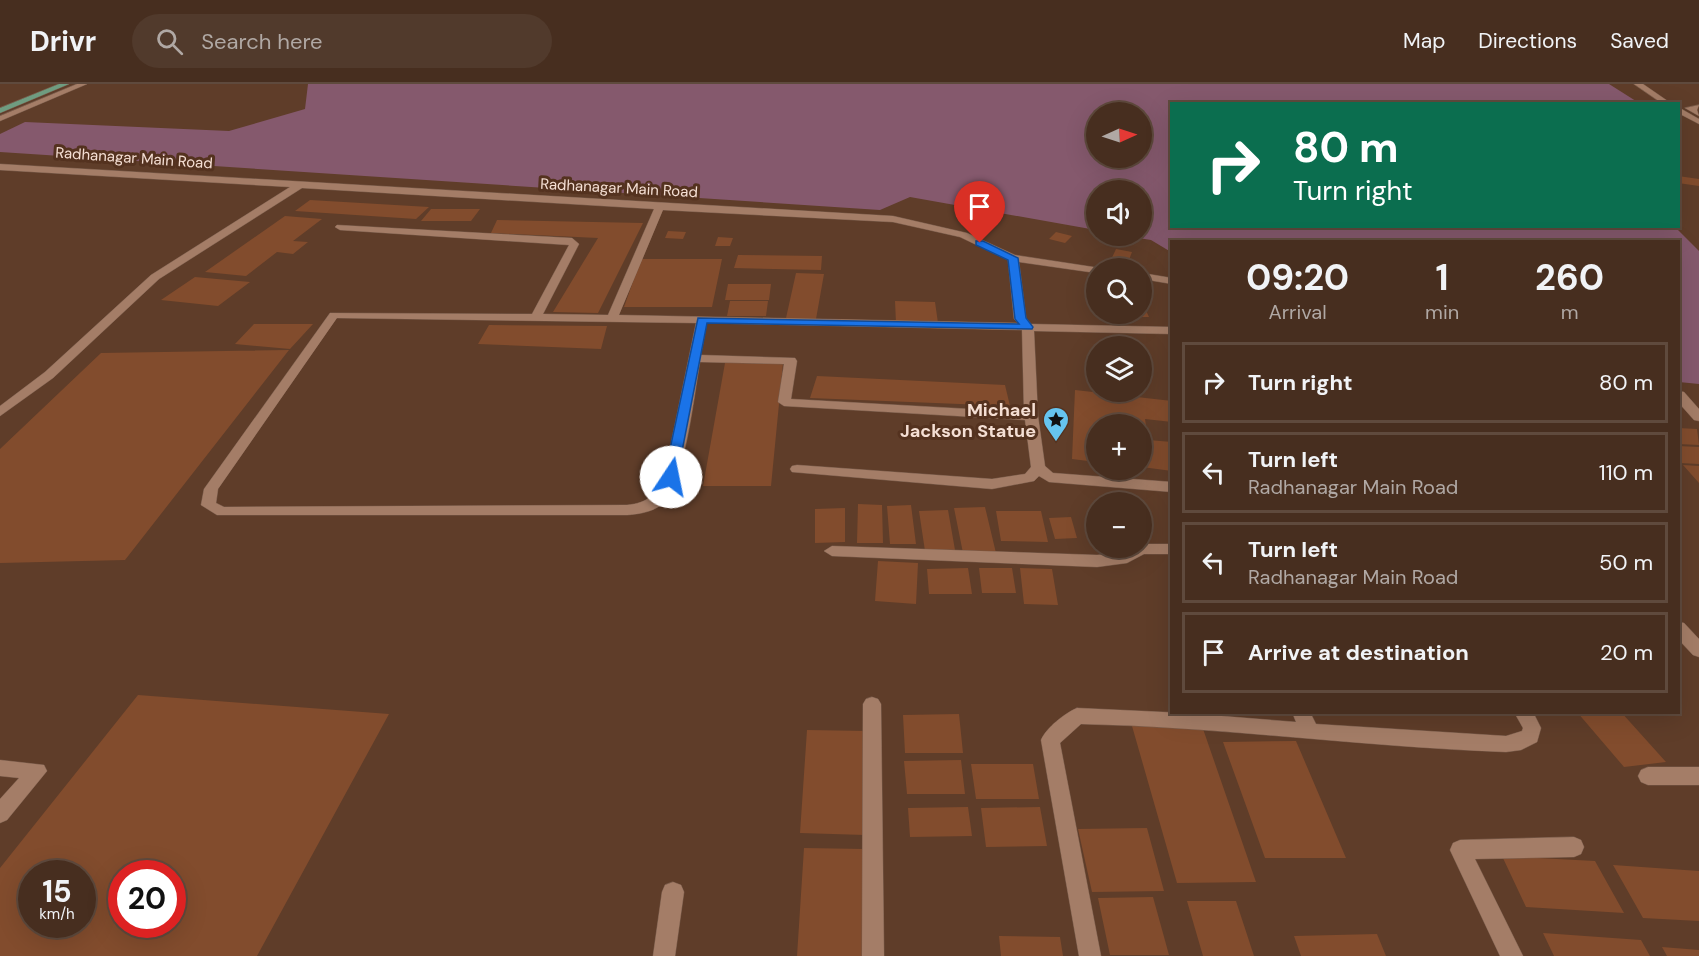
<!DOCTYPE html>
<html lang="en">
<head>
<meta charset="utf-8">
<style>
	:root { --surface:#472e1f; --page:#513a2c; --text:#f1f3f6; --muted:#b0a8a4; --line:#5f4a3d }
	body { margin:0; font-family:"DM Sans",sans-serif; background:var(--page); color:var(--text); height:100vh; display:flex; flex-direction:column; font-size:22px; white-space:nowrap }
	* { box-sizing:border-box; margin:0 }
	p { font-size:20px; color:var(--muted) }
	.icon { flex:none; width:33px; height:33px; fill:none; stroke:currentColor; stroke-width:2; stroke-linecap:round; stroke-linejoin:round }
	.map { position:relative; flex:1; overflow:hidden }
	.drawer { position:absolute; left:1170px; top:156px; width:510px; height:474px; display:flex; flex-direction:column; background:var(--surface); border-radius:0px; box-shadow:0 6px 24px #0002,0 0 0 2px var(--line) }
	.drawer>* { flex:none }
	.hud { position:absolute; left:1170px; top:18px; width:510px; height:126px; border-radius:0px; box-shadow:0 6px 24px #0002,0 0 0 2px var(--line); background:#0b6e4f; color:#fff; overflow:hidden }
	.needle { width:39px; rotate:87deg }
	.tools { position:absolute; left:1086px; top:18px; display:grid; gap:12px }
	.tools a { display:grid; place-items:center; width:66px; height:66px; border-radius:50%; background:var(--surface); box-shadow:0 6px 24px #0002,0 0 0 2px var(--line); font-size:30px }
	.speed { position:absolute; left:18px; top:776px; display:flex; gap:12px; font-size:30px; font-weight:700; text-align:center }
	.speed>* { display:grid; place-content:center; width:78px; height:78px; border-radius:50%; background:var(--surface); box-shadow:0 6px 24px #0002,0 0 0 2px var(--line); line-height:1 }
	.speed small { font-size:15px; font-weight:400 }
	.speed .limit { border:9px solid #d22; background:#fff; color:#111 }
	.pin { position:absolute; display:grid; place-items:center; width:51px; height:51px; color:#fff; margin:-62px -26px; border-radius:50% 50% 50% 0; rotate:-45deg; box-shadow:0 0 6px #0007 }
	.pin .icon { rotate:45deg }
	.me { position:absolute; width:66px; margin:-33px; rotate:11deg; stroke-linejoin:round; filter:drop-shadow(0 0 4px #0008) }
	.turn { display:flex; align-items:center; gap:21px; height:126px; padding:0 24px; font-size:27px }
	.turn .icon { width:78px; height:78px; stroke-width:2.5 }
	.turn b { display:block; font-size:42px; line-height:51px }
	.eta { display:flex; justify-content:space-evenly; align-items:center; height:102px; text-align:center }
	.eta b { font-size:36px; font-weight:700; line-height:42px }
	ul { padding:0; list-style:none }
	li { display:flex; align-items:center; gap:18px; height:81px; margin:0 12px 9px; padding:0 12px; border:3px solid var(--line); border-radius:0px }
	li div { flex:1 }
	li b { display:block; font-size:22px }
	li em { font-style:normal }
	header { display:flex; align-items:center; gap:36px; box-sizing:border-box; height:84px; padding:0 30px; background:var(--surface); border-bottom:2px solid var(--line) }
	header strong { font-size:28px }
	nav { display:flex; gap:33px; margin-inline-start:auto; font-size:21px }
	.search { width:420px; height:54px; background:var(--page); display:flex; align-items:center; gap:15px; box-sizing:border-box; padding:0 21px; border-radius:33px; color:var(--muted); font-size:22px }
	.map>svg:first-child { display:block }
	.green { fill:#85596d; fill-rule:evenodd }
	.building { fill:#824c2d; fill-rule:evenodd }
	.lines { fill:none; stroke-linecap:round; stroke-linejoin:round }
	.minor-casing { stroke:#785b4a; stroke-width:1 }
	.major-casing { stroke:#785b4a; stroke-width:1 }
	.minor { fill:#a47d67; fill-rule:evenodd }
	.major { fill:#6f9c80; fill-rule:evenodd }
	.route { fill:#1a73e8; stroke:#114b97; stroke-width:1.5 }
	.labels { text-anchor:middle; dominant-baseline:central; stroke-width:6; stroke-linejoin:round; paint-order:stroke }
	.far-street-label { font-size:15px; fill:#f5dfd4; stroke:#54321f }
	.poi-label { font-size:18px; font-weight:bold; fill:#f5dfd4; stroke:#54321f; text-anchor:end }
</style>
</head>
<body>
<header>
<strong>Drivr</strong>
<div class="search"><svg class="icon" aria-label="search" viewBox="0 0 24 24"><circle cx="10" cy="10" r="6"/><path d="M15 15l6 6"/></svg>Search here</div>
<nav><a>Map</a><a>Directions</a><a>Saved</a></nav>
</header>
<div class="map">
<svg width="1699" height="872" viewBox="0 0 1699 872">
	<rect width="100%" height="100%" fill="#5f3d29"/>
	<path class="green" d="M308 0H1609L1639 19 1172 20V142L1675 143 1699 167V300L1679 298 1678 158H1172L1171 168 1151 156 1126 152H1142V106H1096V146L910 113 880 126 0 68V50L25 38 229 47 305 25ZM1096 28H1142V74H1096Z"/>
	<path class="building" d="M1678 92 1699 95V102L1678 99Z
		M310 116 429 123 416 135 295 127Z
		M431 125H480L471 137H421Z
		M285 132 322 135 293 157 308 158 293 170 277 168 246 192 205 188Z
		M497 136 643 139 598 229 553 228 598 154 491 149Z
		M668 147 686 148 683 155 665 154Z
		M1056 148 1072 152 1065 159 1049 155Z
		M718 153 733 154 730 162H715Z
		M1116 165 1132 168 1127 181 1110 178Z
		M738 171 822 172 821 186 734 184Z
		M641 175H722L712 223H624Z
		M796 189 824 190 816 235 786 234Z
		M195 193 250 198 218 222 161 216Z
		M728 200H771L769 216H725Z
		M730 217H768L766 232H727Z
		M895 217 935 218 938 239H896Z
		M1142 218 1149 233H1124L1122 230H1142Z
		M254 240H313L290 265 235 260Z
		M489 241 607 242 601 265 478 260Z
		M289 266 125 476 0 479V365L101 269Z
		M725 279H783L771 402H703Z
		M817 292 1005 301 1010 322 810 314Z
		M1075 306 1172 317V338L1145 335 1148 356 1172 358V387L1142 383V340H1096V378L1072 375Z
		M1678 344 1697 345 1699 361 1678 360Z
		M1678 362 1699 363V380L1680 379Z
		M1683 381 1699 382V399Z
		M858 420 882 421 883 459H857Z
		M911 421 916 460H890L887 422Z
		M985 423 996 469H963L954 424Z
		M845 424V458L815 459V425Z
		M948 426 955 466 925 467 919 427Z
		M996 427H1041L1048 458 1001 457Z
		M1071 433 1077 454 1055 455 1049 434Z
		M878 477 918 479 916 520 875 517Z
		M968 484 972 510H929L927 485Z
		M979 484H1012L1016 509H982Z
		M1020 484 1052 485 1058 521 1024 520Z
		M138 611 389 630 257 872H0V784ZM32 789H82V840H32ZM122 789H172V840H122Z
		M1577 628H1621L1666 678 1624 683Z
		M959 630 963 669H905L903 631Z
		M1132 642H1202L1256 798 1177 799Z
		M807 646 867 647 865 751 800 749Z
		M1296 657 1346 774H1265L1223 658Z
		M961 676 965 710H907L904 677Z
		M971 680H1033L1039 715H976Z
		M968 723 972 752 910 753 908 724Z
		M1040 723 1047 762 986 763 981 724Z
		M1147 744 1164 807 1092 808 1078 745Z
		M804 764 864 765V872H797Z
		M1502 772 1595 777 1624 829 1526 823Z
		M1613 781 1699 787V837L1643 834Z
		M1153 813 1169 871H1110L1098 814Z
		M1187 817H1236L1254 872H1203Z
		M1543 849 1641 856 1650 872H1554Z
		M1377 850 1386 872H1301L1294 852Z
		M999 852 1060 853 1063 872H1001Z
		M1662 863 1699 866V872H1667Z"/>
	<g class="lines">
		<defs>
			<path id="minor" d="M77 0H87L0 37V32Z
				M1634 0H1643L1672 20H1663Z
				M1699 21 1697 26 1699 32 1685 24Z
				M1678 23 1699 35V40L1678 29Z
				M0 80 893 132 967 149 1015 171 1100 184H1096V189L1019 178 1026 234 1031 240 1172 243V250L1034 247 1038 332 1045 382 1053 389 1172 398V408L1049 398 1039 392 1034 397 992 405 792 388 790 385 792 382 797 381 992 395 1025 390 1031 383 1025 336 784 322 778 318 784 280 700 278C694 311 685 399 662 420 653 428 639 430 627 431H217L201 421 204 405 330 229 532 230 569 161 340 146 335 143 337 141 572 154 579 160 543 230 608 231 654 125 302 104 159 195 53 294 0 332V322L45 288 151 191 290 103 0 86ZM663 126 893 138 960 153 1008 176 1014 235 1018 239 619 231ZM337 234 696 239 664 393C655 411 648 419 627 421L224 423 216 419 218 405ZM707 239 1022 246 1024 328 791 315 797 277 795 274 701 271Z
				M1142 189 1172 194V200L1142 195Z
				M1678 307 1684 308 1699 325V337L1694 336 1678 318Z
				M1142 460H1172V470H1144L1127 479 1097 483 832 472 824 467 832 462 1097 471 1123 469 1132 464H1142Z
				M1678 538 1684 539 1699 555V573L1693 571 1678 555Z
				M872 613 878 615 881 620 884 872H862L863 620 866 615Z
				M1077 624 1184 629 1296 638 1292 628H1310L1316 640 1506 652 1522 647 1523 644 1514 628H1533L1541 644 1537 658 1521 666 1506 668C1364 663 1223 643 1081 640L1060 659 1101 872H1079L1041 656C1046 644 1065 629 1077 624Z
				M0 676 44 681 47 687 7 736 0 739V715L19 694 0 692Z
				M1648 683H1699V701H1648L1641 698 1638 692 1641 686Z
				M1574 753 1581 756 1584 763 1581 770 1574 773 1475 775 1523 872H1500L1450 766 1453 759 1460 756Z
				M673 798 681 801 684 808 675 872H653L662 808 665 801Z"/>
			<path id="major" d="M59 0H69L0 29V24Z"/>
		</defs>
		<use href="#minor" class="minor-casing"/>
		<use href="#major" class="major-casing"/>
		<use href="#minor" class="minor"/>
		<use href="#major" class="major"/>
	</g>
	<path class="route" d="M976 157H983L1018 174 1026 234 1033 243 1032 245 707 239 677 393 676 396H666L664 393 698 234 1019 240 1015 235 1008 176 976 161Z"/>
	<defs>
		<symbol id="sight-pin" viewBox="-11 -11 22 30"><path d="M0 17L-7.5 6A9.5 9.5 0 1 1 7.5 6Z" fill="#66c4ef" stroke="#54321f"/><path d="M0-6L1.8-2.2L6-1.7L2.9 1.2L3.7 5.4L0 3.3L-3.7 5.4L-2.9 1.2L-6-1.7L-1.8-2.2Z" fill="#111"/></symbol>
	</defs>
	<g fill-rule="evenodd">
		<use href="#sight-pin" x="1041" y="321" width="30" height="40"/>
	</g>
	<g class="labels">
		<g class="far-street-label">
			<text transform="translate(134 74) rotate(4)">Radhanagar Main Road</text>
			<text transform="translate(619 104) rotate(3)">Radhanagar Main Road</text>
		</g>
		<g class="poi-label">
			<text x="1036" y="326">Michael<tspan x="1036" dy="21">Jackson Statue</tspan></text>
		</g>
	</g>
</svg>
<div class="tools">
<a><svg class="needle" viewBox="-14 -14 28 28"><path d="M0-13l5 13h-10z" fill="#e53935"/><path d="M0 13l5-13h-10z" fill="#b0a8a4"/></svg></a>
<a><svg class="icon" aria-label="sound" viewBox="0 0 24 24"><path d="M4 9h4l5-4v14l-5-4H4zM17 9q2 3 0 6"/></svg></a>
<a><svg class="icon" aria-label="search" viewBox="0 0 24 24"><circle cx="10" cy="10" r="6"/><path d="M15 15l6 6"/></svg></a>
<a><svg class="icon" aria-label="layers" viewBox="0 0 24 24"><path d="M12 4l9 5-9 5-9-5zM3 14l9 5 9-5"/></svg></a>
<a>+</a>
<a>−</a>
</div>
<div class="speed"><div>15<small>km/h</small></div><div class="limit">20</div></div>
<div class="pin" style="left:980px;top:159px;background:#d93025"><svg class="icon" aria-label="arrive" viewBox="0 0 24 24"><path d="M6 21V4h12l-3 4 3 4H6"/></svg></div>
<svg class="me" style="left:671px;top:393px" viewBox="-20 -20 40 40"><circle r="19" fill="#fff"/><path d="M0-13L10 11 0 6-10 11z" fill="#1a73e8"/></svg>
<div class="hud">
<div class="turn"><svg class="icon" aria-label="right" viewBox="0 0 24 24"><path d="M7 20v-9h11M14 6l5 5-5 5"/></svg><div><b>80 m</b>Turn right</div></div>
</div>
<section class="drawer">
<div class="eta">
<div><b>09:20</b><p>Arrival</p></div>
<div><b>1</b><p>min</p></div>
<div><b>260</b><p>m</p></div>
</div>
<ul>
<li><svg class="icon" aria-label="right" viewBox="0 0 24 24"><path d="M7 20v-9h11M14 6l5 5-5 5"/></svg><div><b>Turn right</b></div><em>80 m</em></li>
<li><svg class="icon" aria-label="left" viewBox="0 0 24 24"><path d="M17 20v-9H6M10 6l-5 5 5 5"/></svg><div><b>Turn left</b><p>Radhanagar Main Road</p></div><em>110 m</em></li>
<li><svg class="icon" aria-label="left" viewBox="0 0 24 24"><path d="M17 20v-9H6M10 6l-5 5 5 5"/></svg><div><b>Turn left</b><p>Radhanagar Main Road</p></div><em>50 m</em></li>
<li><svg class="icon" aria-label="arrive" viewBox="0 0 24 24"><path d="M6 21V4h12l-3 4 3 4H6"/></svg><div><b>Arrive at destination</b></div><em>20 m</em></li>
</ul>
</section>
</div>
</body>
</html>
